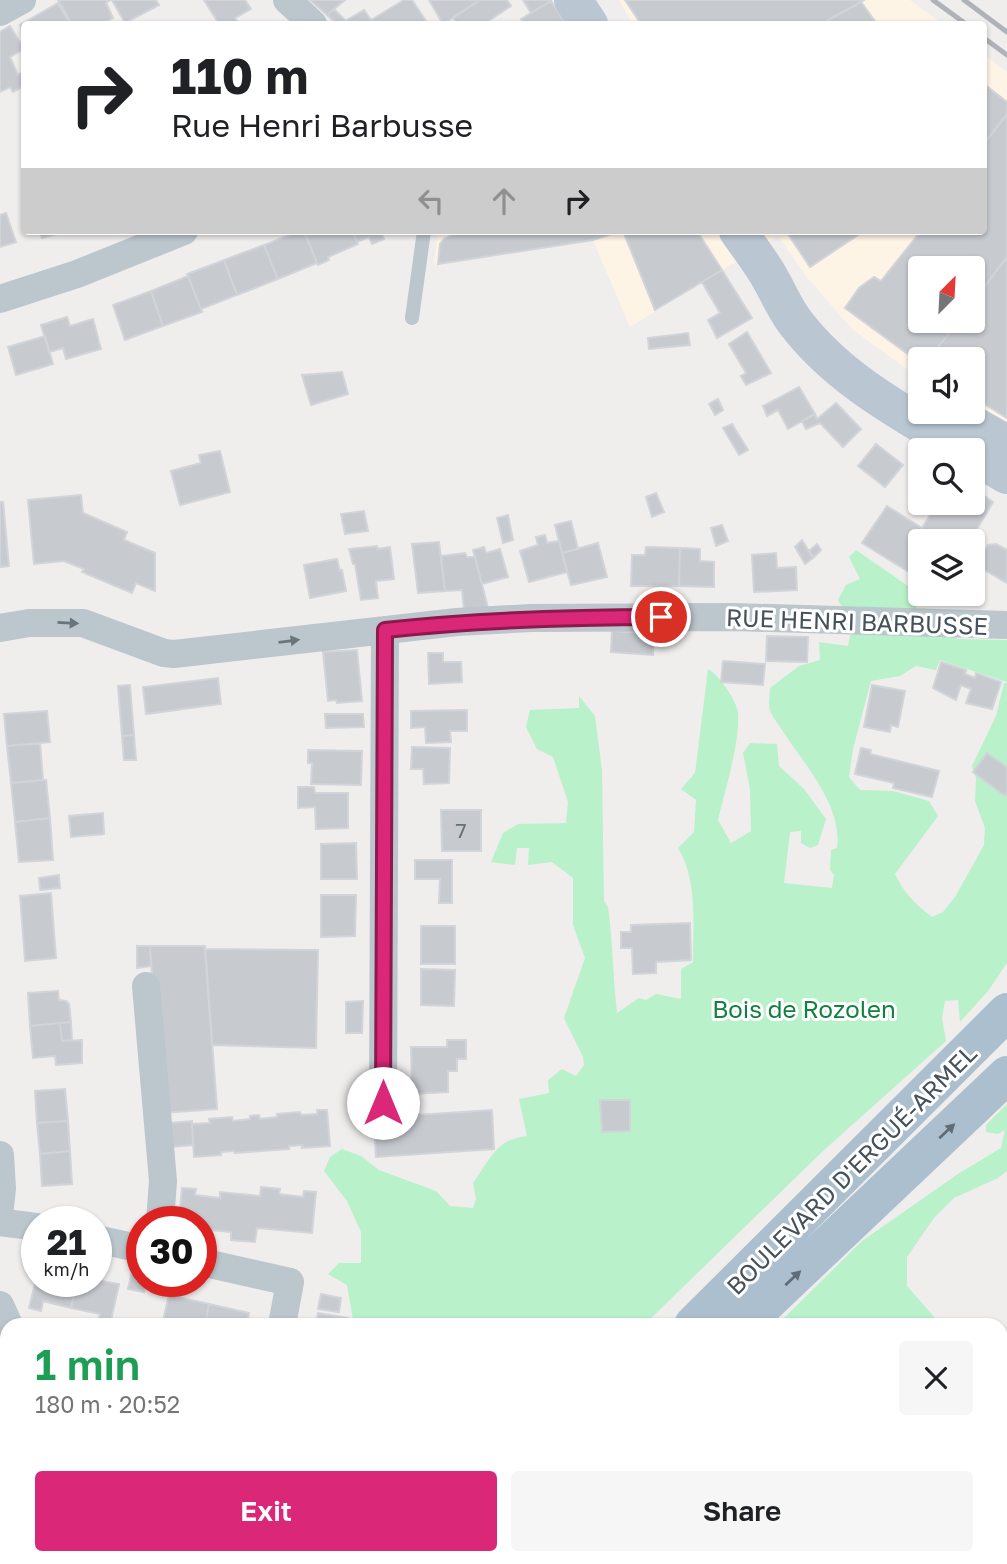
<!DOCTYPE html>
<html lang="en">
<head>
<meta charset="utf-8">
<style>
	:root { --surface:#fff; --page:#f6f6f6; --text:#202124; --muted:#757577; --accent:#db2777 }
	body { margin:0; font-family:"Golos Text",sans-serif; background:var(--page); color:var(--text); height:100vh; display:flex; flex-direction:column; font-size:26px; white-space:nowrap }
	* { box-sizing:border-box; margin:0 }
	p { font-size:23px; color:var(--muted) }
	.icon { flex:none; width:38px; height:38px; fill:none; stroke:currentColor; stroke-width:2; stroke-linecap:round; stroke-linejoin:round }
	.map { position:relative; flex:1; overflow:hidden }
	.details { position:absolute; left:0px; top:1318px; width:1008px; height:247px; display:flex; flex-direction:column; background:var(--surface); border-radius:21px 21px 0 0; box-shadow:0 2px 5px #0004 }
	.details>* { flex:none }
	.top-card { position:absolute; left:21px; top:21px; width:966px; height:214px; border-radius:7px; box-shadow:0 2px 5px #0004; background:#fff; color:var(--text); overflow:hidden }
	.needle { width:46px; rotate:24deg }
	.buttons { position:absolute; left:908px; top:256px; display:grid; gap:14px }
	.buttons a { display:grid; place-items:center; width:77px; height:77px; border-radius:7px; background:var(--surface); box-shadow:0 2px 5px #0004; font-size:35px }
	.speed { position:absolute; left:21px; top:1206px; display:flex; gap:14px; font-size:35px; font-weight:700; text-align:center }
	.speed>* { display:grid; place-content:center; width:91px; height:91px; border-radius:50%; background:var(--surface); box-shadow:0 2px 5px #0004; line-height:1 }
	.speed small { font-size:18px; font-weight:400 }
	.speed .limit { border:10px solid #d22; background:#fff; color:#111 }
	.pin { position:absolute; display:grid; place-items:center; width:60px; height:60px; color:#fff; margin:-30px; border:4px solid #fff; border-radius:50%; box-shadow:0 2px 7px #0007 }
	.me { position:absolute; width:77px; margin:-38px; rotate:0deg; stroke-linejoin:round; filter:drop-shadow(0 0 5px #0008) }
	.turn { display:flex; align-items:center; gap:24px; height:147px; padding:0 35px; font-size:32px }
	.turn .icon { width:91px; height:91px; stroke-width:2.5 }
	.turn b { display:block; font-size:49px; line-height:60px }
	.lanes { display:flex; align-items:center; height:66px; padding:0 35px; background:#0003; justify-content:center; gap:35px; direction:ltr }
	.lanes .off { opacity:.35 }
	.round { display:grid; place-items:center; flex:none; width:74px; height:74px; border-radius:7px; background:var(--page) }
	.head { display:flex; align-items:center; justify-content:space-between; height:119px; padding:0 35px }
	h1 { font-size:42px; font-weight:600; line-height:52px; color:#1e9e55 }
	.button { display:flex; gap:14px; margin-top:auto; padding:14px 35px }
	.button a { flex:1; height:80px; border-radius:7px; background:var(--accent); color:#fff; font-size:28px; font-weight:600; line-height:80px; text-align:center }
	.button a+a { background:var(--page); color:var(--text) }
	.map>svg:first-child { display:block }
	.commercial { fill:#fdf4e5; fill-rule:evenodd }
	.green { fill:#b8f1ca }
	.building { fill:#c7cbd0; stroke:#d1d4d9; stroke-width:2 }
	.lines { fill:none; stroke-linecap:round; stroke-linejoin:round }
	.service { stroke:#bbc6cd; stroke-width:14 }
	.minor { stroke:#bbc6cd; stroke-width:28 }
	.tertiary { stroke:#bbc6cd; stroke-width:37 }
	.secondary { stroke:#bac7d3; stroke-width:38 }
	.primary { stroke:#abbfce; stroke-width:38 }
	.rail { stroke:#afb3b8; stroke-width:5 }
	.oneway { fill:#68757e }
	.oneway2 { fill:#5e6d78 }
	.route-casing { stroke:#8e194d; stroke-width:18 }
	.route { stroke:#db2777; stroke-width:12 }
	.labels { text-anchor:middle; dominant-baseline:central; stroke-width:6; stroke-linejoin:round; paint-order:stroke }
	.number-label { font-size:21px; fill:#667079 }
	.street-label { font-size:24px; fill:#45525c; stroke:#fff }
	.park-label { font-size:24px; fill:#128041; stroke:#fff }
</style>
</head>
<body>
<div class="map">
<svg width="1007" height="1564" viewBox="0 0 1007 1564">
	<rect width="100%" height="100%" fill="#f0eded"/>
	<path class="commercial" d="M619 0H910L943 24H633Z
		M984 55 1007 72V431L973 411V359H920V379L919 378 852 329 806 276 778 236 630 327 593 240 434 264 438 231H984ZM920 268H973V320H920Z"/>
	<path class="green" d="M856 550 918 593 915 619 958 639 1007 640V682L940 660 936 670 916 666 900 676 871 681 853 749 849 777 860 790 893 791 929 801 938 816 895 874C904 893 915 904 932 917L943 912 955 897 984 845 985 828 975 801 976 778 972 766 996 716 1004 683H1007V963L988 991 960 1022 958 1000 945 1001 942 1018 946 1041 823 1151 644 1325H354L347 1285 328 1274 339 1263H361V1232L347 1201 324 1171 330 1157 342 1149 361 1156 379 1170 436 1191 450 1206 473 1208 476 1199 473 1183C490 1160 496 1139 527 1136L519 1099 549 1093 548 1080 562 1069 576 1076 584 1065 583 1057 564 1018 585 958 573 925V878L552 862 528 865 529 848H517L515 865 491 862 503 833 518 824 566 823 568 802 553 757 537 749 526 727 530 710 579 708V696L595 716 602 770 604 901 608 907C613 943 613 978 617 1013L639 998 646 1000 656 994 681 999V969L693 962C693 926 698 880 678 848L694 832 696 800 681 789 695 773 708 669C719 675 737 701 738 713 740 743 725 790 718 820L731 843 751 831 750 789 743 753 750 743 777 744 779 766 804 789 826 819 818 845 810 848 801 843V831L790 832 784 883 832 888 834 875 830 870 831 850 837 848C843 807 805 765 784 733 780 726 772 717 770 710 768 704 770 694 770 688L799 666 820 660 819 642 848 646C853 624 850 619 838 600L846 585 860 579 849 557Z
		M1007 1104V1171L998 1178 954 1198 934 1218 907 1257V1286L941 1325H777L862 1241 958 1174 1001 1148 1005 1130 998 1134 986 1132V1125Z
		M1001 1380 1007 1384V1481L1001 1493Z
		M0 1436 7 1441V1511L0 1500Z
		M26 1558H471L468 1564H28Z
		M568 1558H970L965 1564H564Z"/>
	<path class="building" d="M58 0H110L106 3 113 18 101 24H72Z
		M112 0H156L159 5 125 23Z
		M204 0H245L251 9 235 18 239 24H219Z
		M310 0H345L327 15Z
		M404 0H412L428 24H374L372 23 369 24H340L364 10 371 20Z
		M429 0H480L443 24Z
		M480 0H507L511 6 484 24H457L453 18Z
		M523 0H551V1L531 13Z
		M625 0H864L821 24H641Z
		M551 1 566 24H524L521 19Z
		M861 2 875 21 868 24H821Z
		M58 3 70 24H24V33L20 25Z
		M334 9 346 21 337 24 327 15Z
		M10 26 24 49 10 57 18 75 24 72V86L13 92 10 87 0 92V32Z
		M984 84 1007 102V114L984 143Z
		M1007 114V257L973 302V268H920V320H959L929 359H920V363L845 308 859 288 874 277 881 281 921 231H984V144Z
		M6 213 16 242 0 247V215Z
		M40 231H66L42 238Z
		M300 231H304L317 263 278 279 264 245Z
		M304 231H352L358 244 328 257 329 260 318 265Z
		M352 231H383L381 232 384 239 372 244 369 237 357 242Z
		M459 231H621L593 240 438 264 440 244 444 239Z
		M623 231H697L722 270 655 310Z
		M786 231H864L810 267Z
		M264 245 278 279 237 295 224 260Z
		M1007 257V418L973 397V359H929L959 320H973V302Z
		M224 260 237 295 201 309 187 274Z
		M722 270 752 318 717 338 708 320 720 313 702 282Z
		M188 276 202 312 163 326 151 291Z
		M151 291 163 326 125 340 113 305Z
		M67 317 70 326 93 319 101 349 66 359 63 348 49 352 41 325Z
		M747 332 771 373 746 385 741 376 746 373 729 344Z
		M688 333 690 345 649 349 648 338Z
		M45 336 53 364 16 375 8 347Z
		M342 372 348 394 311 405 302 375Z
		M799 387 815 414 788 429 778 410 767 416 763 406Z
		M718 399 723 410 715 415 709 404Z
		M836 403 861 429 843 447 820 423 806 429 802 421 815 414 817 419Z
		M732 424 748 450 739 455 723 428Z
		M876 444 903 465 885 487 858 466Z
		M220 451 230 492 180 505 171 471 201 463 199 455Z
		M973 488 993 502 970 541H920V579L862 543 887 506 922 528 938 502H973Z
		M656 493 664 512 652 517 646 497Z
		M81 495 83 513 127 532 124 540 155 553V591L136 583 132 593 82 572 84 569 64 561 34 564 28 500Z
		M0 502H3L9 566 0 567Z
		M364 511 368 531 345 534 341 514Z
		M508 515 513 540 503 543 497 518Z
		M571 521 578 549 562 553 555 525Z
		M722 525 728 541 716 546 711 528Z
		M545 535 547 543 559 541 567 572 529 582 520 551 538 545 536 537Z
		M802 540 813 558 805 564 795 547Z
		M439 542 445 591 418 593 412 544Z
		M598 543 607 577 571 585 562 553Z
		M817 544 821 550 813 558 809 551Z
		M996 544 1007 550V583L976 565 988 545Z
		M377 546 378 549 390 547 394 579 376 581 378 598 361 600 355 564H353L349 549Z
		M484 547 486 553 500 549 508 577 482 584 473 550Z
		M646 547 680 548 679 586H631L632 555H645Z
		M680 548 700 549V561L714 562V587L679 586Z
		M465 553 467 557H475L488 608 464 610 462 590 445 591 441 556Z
		M776 553 777 568 796 567 797 590 754 592 752 555Z
		M337 559 340 571 342 570 346 591 310 598 304 565Z
		M612 631 654 634 653 655 611 652Z
		M767 636 808 637 807 662 766 661Z
		M357 650 362 701 337 703 336 700 328 701 323 652Z
		M428 653H443V662H461L462 682 429 684Z
		M723 661 765 664 763 685 721 682Z
		M941 662 966 670 965 674 975 678 976 673 1001 682 992 709 966 703 971 689 961 685 956 700 933 688Z
		M218 678 221 704 146 714 143 687Z
		M130 685 134 735 122 736 118 686Z
		M872 685 905 691 898 727 891 725 890 732 864 727Z
		M467 710V731H450L451 742 426 743 425 727 411 728V711Z
		M47 711 50 742 7 746 4 714Z
		M325 714H363L364 727 326 728Z
		M134 735 136 760H124L122 736Z
		M40 743 43 780 11 783 7 746Z
		M412 747 450 748 449 783 424 784 423 769H411Z
		M861 748 871 750 870 754 939 771 932 797 893 788 894 783 855 774Z
		M308 750 362 751 361 785 311 784 312 763H308Z
		M987 753 1007 767V792L1005 796 973 772Z
		M46 780 50 818 15 822 11 783Z
		M298 787H314L315 793H348V828L316 829 315 807 298 808Z
		M441 810H481V851H442Z
		M103 813 104 834 71 837 69 816Z
		M50 818 53 860 19 862 15 822Z
		M356 843 357 879H321V844Z
		M415 860H452V903H439L440 879H415Z
		M59 875 60 888 40 890 39 878Z
		M51 893 56 958 25 961 20 896Z
		M321 895H356L355 936 321 937Z
		M690 923 691 960 656 962V973L633 974 632 948H621V932H631V925Z
		M421 926H455V964H421Z
		M137 946H150L151 966 137 968Z
		M150 946H205L217 1109 162 1113Z
		M205 949 318 950 316 1048 212 1045Z
		M421 969 455 970 454 1006 421 1005Z
		M58 991 59 1000 66 1001 69 1004 71 1022 30 1026 28 993Z
		M363 1001 362 1033H346V1002Z
		M71 1022 72 1040 62 1041 60 1023Z
		M60 1023 62 1041 82 1040V1063L56 1065 55 1056 33 1058 30 1026Z
		M447 1040H466V1059H457V1071H448V1092L412 1094 411 1047H447Z
		M65 1089 68 1121 37 1123 35 1091Z
		M600 1100H630V1131L602 1132Z
		M317 1110H327L330 1146 302 1148 303 1145 289 1146V1149L235 1153 234 1151 221 1152V1155L194 1157 192 1124 210 1123 209 1119 232 1117 233 1121 250 1119V1116L259 1115 260 1119 277 1117V1114L300 1112 301 1115 317 1114Z
		M492 1110 494 1149 376 1157 374 1127 392 1126V1122L402 1121V1116Z
		M68 1121 70 1151 40 1154 37 1123Z
		M192 1121 193 1145 172 1147 171 1123Z
		M70 1151 72 1184 42 1186 40 1154Z
		M261 1187 280 1189 279 1194 303 1197 304 1191 316 1192 312 1233 257 1228 255 1242 231 1240V1232L201 1229V1222H179L182 1188 196 1189 195 1195 220 1198V1192L260 1196Z
		M133 1266 142 1268V1281H146L144 1292 128 1289Z
		M37 1275V1281H77L71 1308 43 1301 41 1311 29 1308Z
		M96 1280 119 1284 110 1325 98 1324 100 1314 71 1308 77 1281Z
		M154 1281H171L162 1295 151 1292Z
		M321 1294 341 1298 339 1312 318 1309Z
		M169 1295 209 1304 205 1325H162Z
		M209 1304 249 1313 247 1325H205Z
		M318 1313 348 1318 347 1325H316Z"/>
	<g class="lines">
		<path class="service" d="M412 318 424 231"/>
		<path class="minor" d="M287 0 313 24
			M0 12 22 0
			M0 299 77 274 184 231
			M0 628 29 623H83L164 653 174 654 457 622 531 618 733 617 1007 625
			M146 986 163 1181 160 1222
			M383 1103 385 630
			M0 1155 2 1188 0 1207
			M0 1222 37 1227
			M96 1239 142 1249
			M201 1262 290 1282 282 1325
			M0 1305 9 1325"/>
		<path class="tertiary" d="M0 1562 1 1564"/>
		<path class="secondary" d="M573 0 589 24
			M738 231C749 247 762 263 771 280 779 294 785 309 795 322 839 380 903 413 964 450
			M949 411 1007 444
			M973 455 1007 475"/>
		<path class="primary" d="M693 1325 1007 1012
			M743 1325 1007 1075
			M504 1564 508 1558
			M546 1564 550 1558"/>
		<path class="rail" d="M933 0 966 24
			M964 0 1007 32
			M984 38 1007 55"/>
	</g>
	<defs><path id="oneway-solid" d="M-6-.8H1V-3.2L6.5 0L1 3.2V.8H-6Z" transform="scale(1.75)"/></defs>
	<g class="oneway">
		<use href="#oneway-solid" transform="translate(68 623) rotate(3)"/>
		<use href="#oneway-solid" transform="translate(289 641) rotate(-7)"/>
	</g>
	<g class="oneway2">
		<use href="#oneway-solid" transform="translate(947 1131) rotate(-43)"/>
		<use href="#oneway-solid" transform="translate(793 1278) rotate(-43)"/>
	</g>
	<g class="lines">
		<defs>
			<path id="route" d="M383 1103 385 630C477 620 569 617 661 617"/>
		</defs>
		<use href="#route" class="route-casing"/>
		<use href="#route" class="route"/>
	</g>
	<g class="labels">
		<g class="number-label">
			<text x="461" y="830">7</text>
		</g>
		<g class="street-label">
			<text transform="translate(857 621) rotate(2)">RUE HENRI BARBUSSE</text>
			<text transform="translate(851 1169) rotate(-45)">BOULEVARD D'ERGUÉ-ARMEL</text>
		</g>
		<g class="park-label">
			<text x="804" y="1008">Bois de Rozolen</text>
		</g>
	</g>
</svg>
<div class="buttons">
<a><svg class="needle" viewBox="-14 -14 28 28"><path d="M0-13l5 13h-10z" fill="#e53935"/><path d="M0 13l5-13h-10z" fill="#757577"/></svg></a>
<a><svg class="icon" aria-label="sound" viewBox="0 0 24 24"><path d="M4 9h4l5-4v14l-5-4H4zM17 9q2 3 0 6"/></svg></a>
<a><svg class="icon" aria-label="search" viewBox="0 0 24 24"><circle cx="10" cy="10" r="6"/><path d="M15 15l6 6"/></svg></a>
<a><svg class="icon" aria-label="layers" viewBox="0 0 24 24"><path d="M12 4l9 5-9 5-9-5zM3 14l9 5 9-5"/></svg></a>
</div>
<div class="speed"><div>21<small>km/h</small></div><div class="limit">30</div></div>
<div class="pin" style="left:661px;top:617px;background:#d93025"><svg class="icon" aria-label="arrive" viewBox="0 0 24 24"><path d="M6 21V4h12l-3 4 3 4H6"/></svg></div>
<svg class="me" style="left:383px;top:1103px" viewBox="-20 -20 40 40"><circle r="19" fill="#fff"/><path d="M0-13L10 11 0 6-10 11z" fill="#db2777"/></svg>
<div class="top-card">
<div class="turn"><svg class="icon" aria-label="right" viewBox="0 0 24 24"><path d="M7 20v-9h11M14 6l5 5-5 5"/></svg><div><b>110 m</b>Rue Henri Barbusse</div></div>
<div class="lanes"><svg class="icon off" aria-label="left" viewBox="0 0 24 24"><path d="M17 20v-9H6M10 6l-5 5 5 5"/></svg><svg class="icon off" aria-label="ahead" viewBox="0 0 24 24"><path d="M12 20V5M6 11l6-6 6 6"/></svg><svg class="icon" aria-label="right" viewBox="0 0 24 24"><path d="M7 20v-9h11M14 6l5 5-5 5"/></svg></div>
</div>
<section class="details">
<div class="head"><div><h1>1 min</h1><p>180 m · 20:52</p></div><a class="round"><svg class="icon" aria-label="close" viewBox="0 0 24 24"><path d="M6 6l12 12M18 6L6 18"/></svg></a></div>
<div class="button"><a>Exit</a><a>Share</a></div>
</section>
</div>
</body>
</html>
